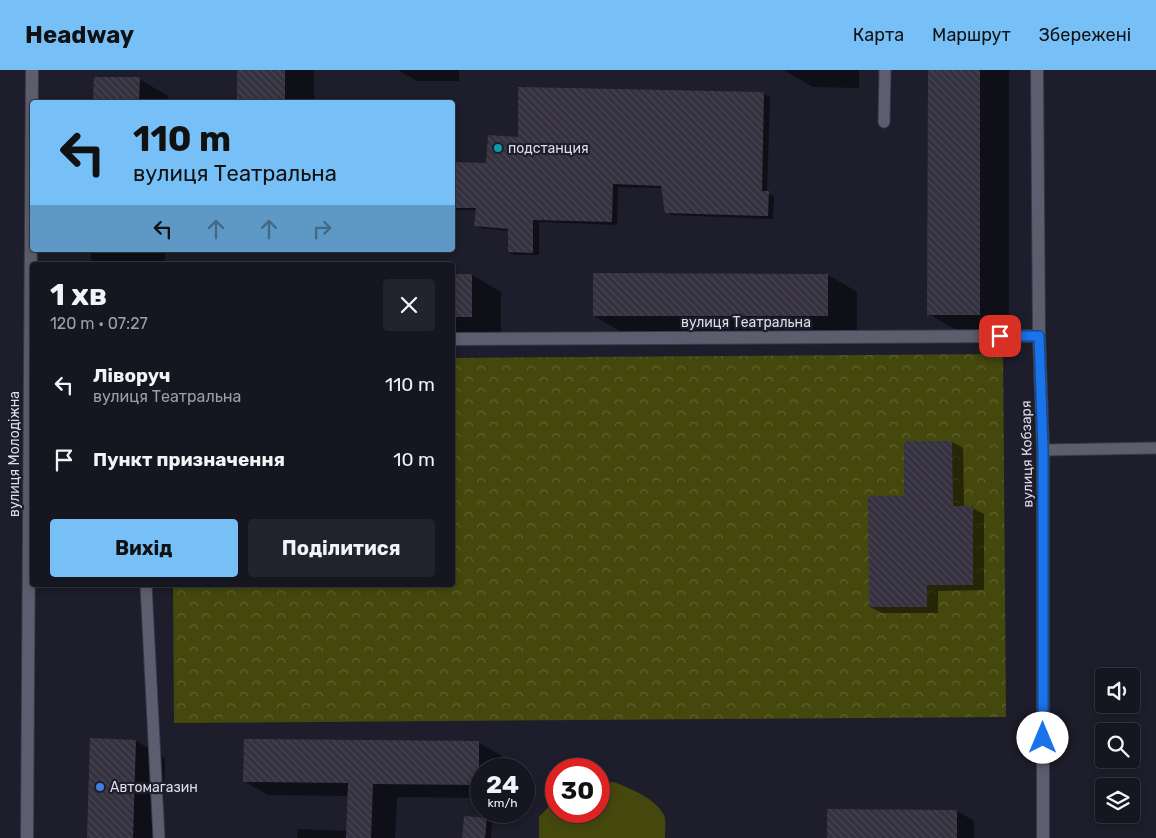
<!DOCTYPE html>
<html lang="uk">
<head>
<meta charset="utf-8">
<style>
	:root { --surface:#161620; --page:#23232d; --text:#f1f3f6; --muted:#9e9fa5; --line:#35353e; --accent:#76c0f7 }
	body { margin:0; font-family:Rubik,sans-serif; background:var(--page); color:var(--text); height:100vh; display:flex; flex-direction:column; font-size:19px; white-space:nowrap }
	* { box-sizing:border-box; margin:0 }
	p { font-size:16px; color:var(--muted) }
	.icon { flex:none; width:28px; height:28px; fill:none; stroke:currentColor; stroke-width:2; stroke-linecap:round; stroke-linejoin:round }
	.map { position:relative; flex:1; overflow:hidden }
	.panel { position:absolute; left:30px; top:192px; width:425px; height:325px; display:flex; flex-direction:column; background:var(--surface); border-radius:5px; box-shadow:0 2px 8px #0003,0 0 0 1px var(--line) }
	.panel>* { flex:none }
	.hud { position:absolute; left:30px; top:30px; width:425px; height:152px; border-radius:5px; box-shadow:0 2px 8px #0003,0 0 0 1px var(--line); background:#76c0f7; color:#111; overflow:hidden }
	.fabs { position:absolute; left:1095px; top:598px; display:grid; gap:10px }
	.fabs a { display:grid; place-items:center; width:45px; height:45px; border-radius:5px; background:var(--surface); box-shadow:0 2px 8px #0003,0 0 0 1px var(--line); font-size:25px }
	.speed { position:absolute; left:470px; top:688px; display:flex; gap:10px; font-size:25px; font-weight:700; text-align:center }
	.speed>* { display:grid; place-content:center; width:65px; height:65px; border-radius:50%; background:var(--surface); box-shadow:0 2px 8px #0003,0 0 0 1px var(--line); line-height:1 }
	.speed small { font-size:12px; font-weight:400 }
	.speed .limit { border:8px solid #d22; background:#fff; color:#111 }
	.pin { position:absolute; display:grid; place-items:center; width:42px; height:42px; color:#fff; margin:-21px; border-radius:10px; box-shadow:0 2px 8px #0006 }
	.me { position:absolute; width:55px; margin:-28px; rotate:0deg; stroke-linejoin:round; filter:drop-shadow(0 0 4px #0008) }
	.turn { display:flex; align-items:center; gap:18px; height:105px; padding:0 20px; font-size:22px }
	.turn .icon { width:65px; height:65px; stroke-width:2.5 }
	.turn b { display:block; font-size:35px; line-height:42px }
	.lanes { display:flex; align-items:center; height:48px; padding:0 20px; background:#0003; justify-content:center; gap:25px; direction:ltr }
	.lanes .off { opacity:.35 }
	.round { display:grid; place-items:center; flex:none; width:52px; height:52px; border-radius:5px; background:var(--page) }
	.summary { display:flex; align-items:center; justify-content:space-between; height:85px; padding:0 20px }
	h1 { font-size:30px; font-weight:700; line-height:38px }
	.cta { display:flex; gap:10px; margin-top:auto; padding:10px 20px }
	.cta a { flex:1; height:58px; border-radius:5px; background:var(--accent); color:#111; font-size:20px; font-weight:700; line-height:58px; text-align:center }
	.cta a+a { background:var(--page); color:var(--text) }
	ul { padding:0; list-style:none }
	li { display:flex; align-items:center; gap:15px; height:75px; padding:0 20px }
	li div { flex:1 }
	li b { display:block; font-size:19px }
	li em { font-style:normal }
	header { display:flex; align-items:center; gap:30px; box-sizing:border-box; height:70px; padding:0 25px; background:var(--accent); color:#111 }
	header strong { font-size:24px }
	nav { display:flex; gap:28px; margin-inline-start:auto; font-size:18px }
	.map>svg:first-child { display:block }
	.green { fill:#44480d }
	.park { fill:url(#park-crowns) }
	.shadow { fill:#0007 }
	.building { fill:url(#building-back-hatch) }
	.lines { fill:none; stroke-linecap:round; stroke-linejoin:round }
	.lane-casing { stroke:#3b3b46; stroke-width:13 }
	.street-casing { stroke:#3b3b46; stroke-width:14 }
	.lane { stroke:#5c5d6e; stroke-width:11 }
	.street { stroke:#5c5d6e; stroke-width:12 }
	.route-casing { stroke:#114b97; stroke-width:12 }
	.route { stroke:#1a73e8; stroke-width:9 }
	.culture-dot { fill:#0f9aa8; stroke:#1d1d2b; stroke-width:2 }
	.shop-dot { fill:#3f7fe0; stroke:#1d1d2b; stroke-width:2 }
	.labels { text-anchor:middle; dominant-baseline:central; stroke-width:4.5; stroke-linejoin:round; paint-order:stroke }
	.poi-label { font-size:14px; fill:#dedee8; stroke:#1d1d2b; text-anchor:start }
	.street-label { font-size:14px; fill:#dedee8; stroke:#1d1d2b }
</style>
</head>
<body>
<header>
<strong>Headway</strong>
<nav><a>Карта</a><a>Маршрут</a><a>Збережені</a></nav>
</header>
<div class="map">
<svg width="1156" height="768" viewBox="0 0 1156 768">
	<defs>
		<pattern id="park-crowns" width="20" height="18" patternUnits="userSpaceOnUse" patternTransform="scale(1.25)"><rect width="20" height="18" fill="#44480d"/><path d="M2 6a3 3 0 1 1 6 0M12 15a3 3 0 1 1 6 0" fill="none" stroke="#5f6230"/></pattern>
		<pattern id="building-back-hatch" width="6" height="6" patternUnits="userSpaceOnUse" patternTransform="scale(1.25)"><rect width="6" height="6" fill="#353140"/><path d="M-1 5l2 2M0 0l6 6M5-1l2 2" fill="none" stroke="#484552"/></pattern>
	</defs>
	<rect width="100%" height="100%" fill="#1d1d2b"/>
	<path class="green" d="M614 712C629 718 660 730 665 748 666 754 665 762 665 768H539V747L556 729V741H599V713Z"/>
	<path class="park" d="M1003 284 1006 647 174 653 173 515H452L453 288Z"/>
	<path class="shadow" d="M238 0H314V32H238Z
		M398 0H459V11H417Z
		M784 0H859V18L813 17Z
		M929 0H1009V261H958L929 244Z
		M95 8 139 9 168 26V32H95Z
		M520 18 764 24 770 27 767 123 774 126 773 149 672 145 666 142 663 118 618 117 617 155 539 152V185H515L509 182V161L481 158 475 155 477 140H452V93L488 94 519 68Z
		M91 180H165V195H91Z
		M452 205H472L501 222V263H452Z
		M828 205 857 222V263H623L594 246Z
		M952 372 963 378 964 438H972L984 444V520L938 521V543H882L870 537 905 427Z
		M136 671 165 688 163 768H89Z
		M479 673 502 686V699H481V728L397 727 395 768H297L298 759 348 761 349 726 268 725 245 712Z
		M957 741 974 751V768H828Z
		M487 749 492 752 491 768H464Z"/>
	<path class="building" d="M237 0H285V32H237Z
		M928 0H980V245H927Z
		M94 7H140L139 32H93Z
		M518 17 764 22 762 121H769L768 146 665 143 661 116 613 114 612 152 533 150V183L508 182V159L474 156 476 138H452V92L486 93 488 65 518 67Z
		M593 203 828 204V246H593Z
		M452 204H472V247H452Z
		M904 371H952L953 436H973V515H927V537H869L868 426H904Z
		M90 668 136 670 133 768H87Z
		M244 669 479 671V715L373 714 371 768H346L348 713 243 712Z
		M827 739 957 740V768H827Z
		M464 746 487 748 485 768H462Z"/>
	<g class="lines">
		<defs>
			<path id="lane" d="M884 52 885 0
				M1043 380 1156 378
				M146 515 159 768"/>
			<path id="street" d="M1037 0 1039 266 1043 380V768
				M452 269 1039 266
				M27 768 32 0"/>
		</defs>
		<use href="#lane" class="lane-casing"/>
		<use href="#street" class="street-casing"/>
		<use href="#lane" class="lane"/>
		<use href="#street" class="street"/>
	</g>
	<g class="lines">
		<defs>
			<path id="route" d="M1000 266H1039L1043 380V668"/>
		</defs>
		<use href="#route" class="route-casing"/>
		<use href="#route" class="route"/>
	</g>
	<circle class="culture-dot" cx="498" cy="78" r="5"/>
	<circle class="shop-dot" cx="100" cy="717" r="5"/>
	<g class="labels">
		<g class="poi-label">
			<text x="508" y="78">подстанция</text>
			<text x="110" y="717">Автомагазин</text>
		</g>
		<g class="street-label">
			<text x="746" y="252">вулиця Театральна</text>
			<text transform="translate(14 384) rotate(-90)">вулиця Молодіжна</text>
			<text transform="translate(1027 384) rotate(-91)">вулиця Кобзаря</text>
		</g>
	</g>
</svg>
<div class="fabs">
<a><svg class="icon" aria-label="sound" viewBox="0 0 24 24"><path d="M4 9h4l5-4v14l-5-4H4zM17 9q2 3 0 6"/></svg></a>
<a><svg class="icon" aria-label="search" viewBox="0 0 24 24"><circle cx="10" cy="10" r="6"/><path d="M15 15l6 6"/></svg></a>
<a><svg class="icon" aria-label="layers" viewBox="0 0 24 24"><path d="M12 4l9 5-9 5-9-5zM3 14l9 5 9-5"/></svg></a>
</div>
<div class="speed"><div>24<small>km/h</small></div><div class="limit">30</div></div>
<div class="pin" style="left:1000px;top:266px;background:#d93025"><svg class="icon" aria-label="arrive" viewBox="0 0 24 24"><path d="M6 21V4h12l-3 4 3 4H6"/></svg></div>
<svg class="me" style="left:1043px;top:668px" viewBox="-20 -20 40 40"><circle r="19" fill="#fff"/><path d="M0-13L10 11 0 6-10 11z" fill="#1a73e8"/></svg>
<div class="hud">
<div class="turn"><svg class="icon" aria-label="left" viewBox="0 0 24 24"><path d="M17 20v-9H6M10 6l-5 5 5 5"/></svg><div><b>110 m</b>вулиця Театральна</div></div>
<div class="lanes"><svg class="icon" aria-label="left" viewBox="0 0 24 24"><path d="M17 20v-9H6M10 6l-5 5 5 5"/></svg><svg class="icon off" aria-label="ahead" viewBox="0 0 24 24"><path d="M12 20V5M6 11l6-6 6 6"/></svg><svg class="icon off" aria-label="ahead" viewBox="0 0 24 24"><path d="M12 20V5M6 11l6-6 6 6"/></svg><svg class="icon off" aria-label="right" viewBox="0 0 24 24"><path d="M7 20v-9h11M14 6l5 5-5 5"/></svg></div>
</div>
<section class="panel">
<div class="summary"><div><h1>1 хв</h1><p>120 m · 07:27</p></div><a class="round"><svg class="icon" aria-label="close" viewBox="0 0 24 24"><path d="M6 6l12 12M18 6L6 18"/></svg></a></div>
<ul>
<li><svg class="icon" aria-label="left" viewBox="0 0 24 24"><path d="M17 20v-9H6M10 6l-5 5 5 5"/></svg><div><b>Ліворуч</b><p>вулиця Театральна</p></div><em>110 m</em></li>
<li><svg class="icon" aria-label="arrive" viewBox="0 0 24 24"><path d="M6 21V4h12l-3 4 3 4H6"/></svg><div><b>Пункт призначення</b></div><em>10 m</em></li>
</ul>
<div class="cta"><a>Вихід</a><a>Поділитися</a></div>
</section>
</div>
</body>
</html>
